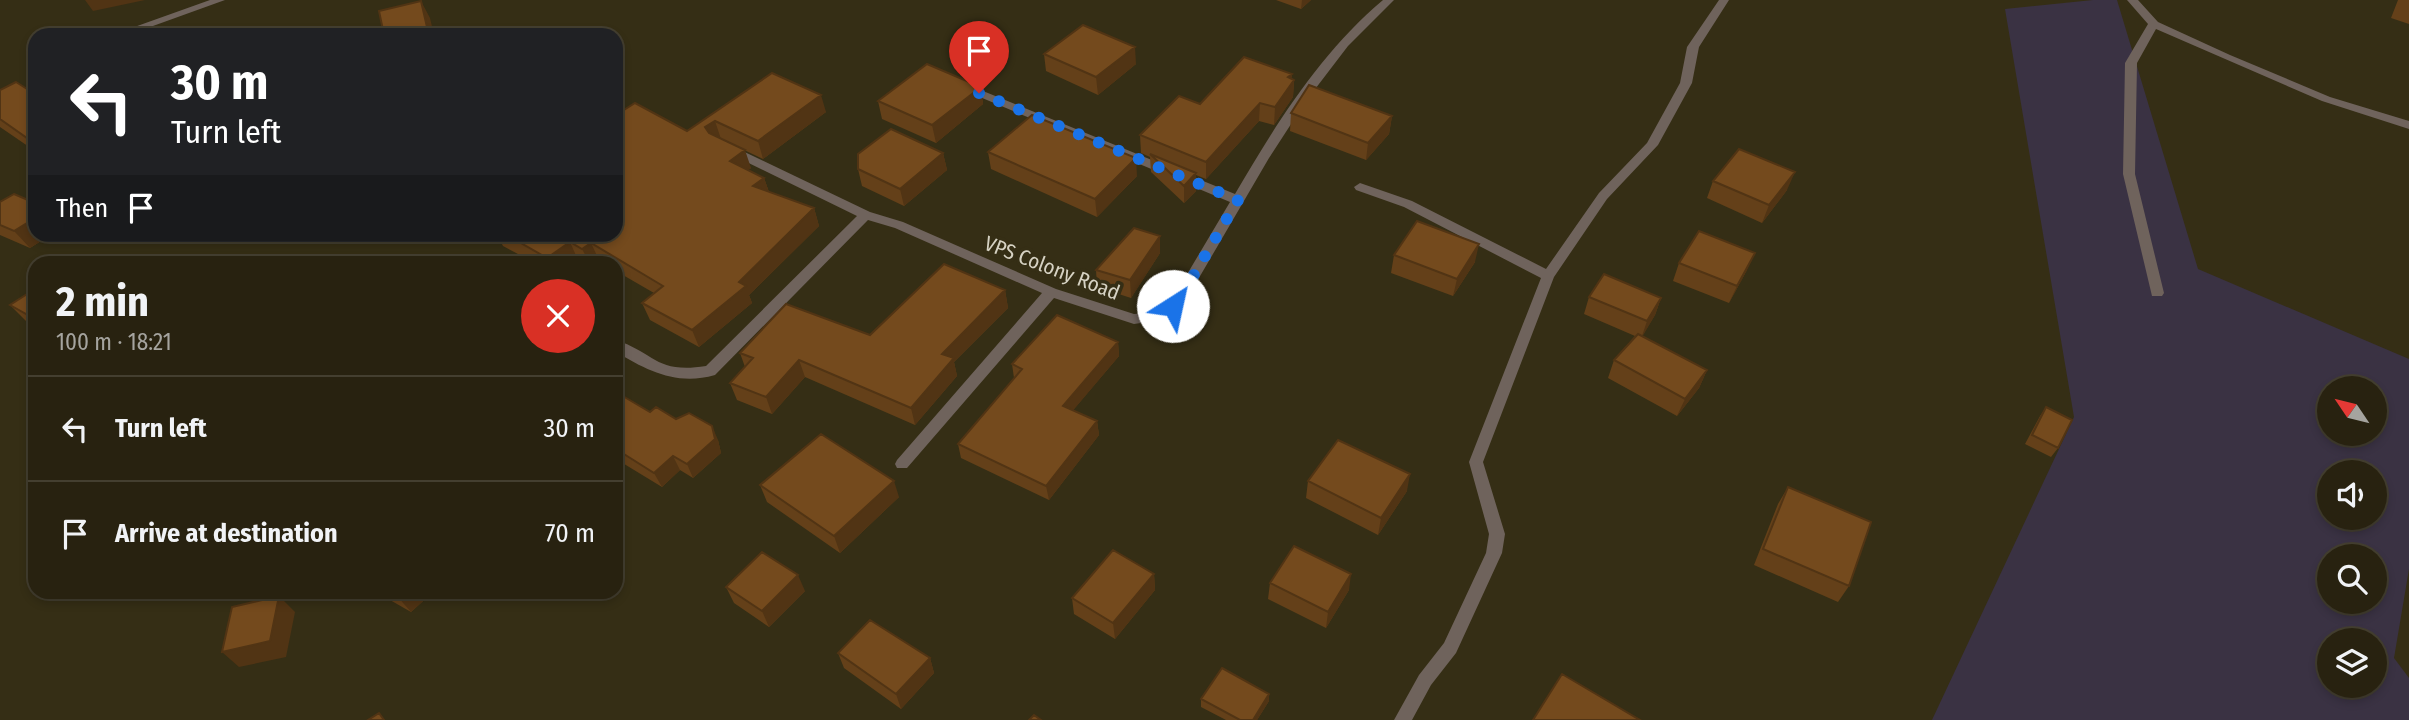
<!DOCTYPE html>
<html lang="en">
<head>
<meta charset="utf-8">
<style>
	:root { --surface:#282210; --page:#302a19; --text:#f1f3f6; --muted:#a5a49f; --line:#443f30 }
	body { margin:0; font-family:"Fira Sans Condensed",sans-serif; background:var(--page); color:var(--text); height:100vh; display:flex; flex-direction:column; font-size:26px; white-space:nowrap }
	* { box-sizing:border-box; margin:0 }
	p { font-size:23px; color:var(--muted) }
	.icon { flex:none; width:38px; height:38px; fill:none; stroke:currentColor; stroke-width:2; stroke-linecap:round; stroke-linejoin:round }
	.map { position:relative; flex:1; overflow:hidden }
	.panel { position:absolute; left:28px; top:256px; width:595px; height:343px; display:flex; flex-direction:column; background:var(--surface); border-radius:21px; box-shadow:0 4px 10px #0003,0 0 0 2px var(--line) }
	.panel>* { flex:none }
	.hud { position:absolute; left:28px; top:28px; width:595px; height:214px; border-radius:21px; box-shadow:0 4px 10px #0003,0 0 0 2px var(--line); background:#202124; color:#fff; overflow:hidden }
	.needle { width:46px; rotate:305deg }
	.buttons { position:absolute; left:2317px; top:376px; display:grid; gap:14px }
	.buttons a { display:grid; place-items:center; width:70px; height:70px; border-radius:50%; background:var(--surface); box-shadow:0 4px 10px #0003,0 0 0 2px var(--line); font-size:35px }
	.pin { position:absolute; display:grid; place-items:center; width:60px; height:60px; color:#fff; margin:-72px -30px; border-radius:50% 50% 50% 0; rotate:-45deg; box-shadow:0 0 7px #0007 }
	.pin .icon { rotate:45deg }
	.me { position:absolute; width:77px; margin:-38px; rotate:35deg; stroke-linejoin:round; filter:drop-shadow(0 0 5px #0008) }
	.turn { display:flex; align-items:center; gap:24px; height:147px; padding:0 28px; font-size:32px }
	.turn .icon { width:91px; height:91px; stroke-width:2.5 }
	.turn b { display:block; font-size:49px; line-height:60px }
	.then { display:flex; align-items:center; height:66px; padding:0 28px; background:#0003; gap:14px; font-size:26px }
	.round { display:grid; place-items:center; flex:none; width:74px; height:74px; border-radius:37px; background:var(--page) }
	.head { display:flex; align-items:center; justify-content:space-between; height:119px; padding:0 28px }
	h1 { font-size:42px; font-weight:700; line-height:52px }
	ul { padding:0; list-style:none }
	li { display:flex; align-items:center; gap:21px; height:105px; padding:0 28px; border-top:2px solid var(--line) }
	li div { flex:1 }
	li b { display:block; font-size:26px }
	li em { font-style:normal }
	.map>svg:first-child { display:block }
	.industrial { fill:#3a3243; fill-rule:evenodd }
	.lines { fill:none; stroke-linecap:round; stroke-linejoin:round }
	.street { fill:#6f635c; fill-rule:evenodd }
	.wall { fill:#644019 }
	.shaded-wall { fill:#513414 }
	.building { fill:#744a1d; stroke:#513414; stroke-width:2 }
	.route { stroke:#1a73e8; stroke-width:12; stroke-dasharray:0 21.6 }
	.labels { text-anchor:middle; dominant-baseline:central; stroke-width:7; stroke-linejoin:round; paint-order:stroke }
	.street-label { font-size:21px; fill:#d6d2c3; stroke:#352e15 }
</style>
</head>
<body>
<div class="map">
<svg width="2409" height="720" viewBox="0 0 2409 720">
	<rect width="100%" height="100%" fill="#352e15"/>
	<path class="industrial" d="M2093 0H2117L2198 269 2409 359V569L2394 658 2409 678V720H1932L2074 417 2005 9ZM2329 388H2375V434H2329ZM2329 472H2375V518H2329ZM2329 556H2375V602H2329ZM2329 640H2375V686H2329Z"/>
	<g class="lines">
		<path class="street" d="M210 0H225L128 35H112Z
			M1383 0H1394L1348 46 1306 101 1269 158 1196 283 1168 319 1134 324 1054 298 907 468H897L895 464 897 460 1042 293 895 228 868 220 715 375C677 386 648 371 616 352V340C655 353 656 374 706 366L857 216 728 153 726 150 728 147 732 146 870 212 903 222 1056 289 1134 314 1159 312 1186 276 1230 202 975 95V91H983L1235 194C1276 124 1320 53 1383 0Z
			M1719 0H1729L1699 47 1692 83 1658 145 1607 199 1554 277 1483 462 1505 534 1502 553 1456 653 1431 685 1412 720H1394L1419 675 1444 643 1486 553 1489 534 1469 462 1541 278 1404 207 1356 190 1354 187 1360 183 1412 201 1546 269 1599 193 1647 143 1680 83 1687 47Z
			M2127 0H2138L2158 22 2230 55 2330 97 2409 121V129L2322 101 2156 29 2137 63 2135 174 2164 293 2162 296H2152L2123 174 2125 63 2148 24Z"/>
	</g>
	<path class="wall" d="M1276 0H1311L1301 9Z
		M2398 0H2409V24L2391 18Z
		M1044 54 1136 64 1098 95 1046 71Z
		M772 73 826 112 763 159 721 139 751 168 748 170 764 178 769 192 814 208 819 226 749 295 752 303 699 347 650 320 642 303 654 293 616 271V262H602L599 260 596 262H584L578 260 574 262H533L503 246 497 234H616L687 131Z
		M1292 74 1291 79 1294 80 1293 97 1274 125 1259 121 1206 179 1196 175V191L1184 203 1151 172 1150 157 1141 153 1140 135 1200 104Z
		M981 87 983 104 936 143 882 119 878 101Z
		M0 90 35 94V151L0 127Z
		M1291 113 1392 116 1389 134 1366 160 1290 131Z
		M988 152 1137 176 1097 217 991 169Z
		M943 153 947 170 904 206 862 186 858 169Z
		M1713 181 1787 190 1762 223 1707 198Z
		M0 202 35 234H52L30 248 0 235Z
		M1160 236V253L1131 298 1097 287 1096 270Z
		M1394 255 1475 262 1453 296 1391 273Z
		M1679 263 1747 270 1729 303 1673 281Z
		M35 289V327L27 322 10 305Z
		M1005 290 1008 308 954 362 957 376 915 425 805 377 772 414 737 400 730 383 745 367 740 353 870 335Z
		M1589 297 1661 298 1655 315 1642 336 1707 370 1699 388 1677 416 1608 378 1614 360 1635 336 1584 314Z
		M1118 342 1119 356 1073 410 1097 421 1099 435 1049 500 961 458 958 444 1014 378 1012 364Z
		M616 392 650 412 676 419 718 440 721 453 693 478 680 470 662 487 616 459Z
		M2046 407 2058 448 2051 457 2025 444 2040 416Z
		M1308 481 1407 491 1378 535 1306 498Z
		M760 485 899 497 840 553 767 502Z
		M1788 487 1849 586 1838 602 1754 565 1778 504Z
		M1154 574 1155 590 1115 639 1074 614 1072 598Z
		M1270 583 1349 590 1326 628 1268 599Z
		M726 587 805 591 769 627 734 603Z
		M376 592H433L411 612Z
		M838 653 930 658 934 673 901 709 844 668Z
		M1201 699 1269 701 1257 720H1226L1201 707Z"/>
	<path class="shaded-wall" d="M85 0H145L93 11Z
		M1302 0H1311L1301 9Z
		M421 1 430 18 434 35H397Z
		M1135 47 1136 64 1098 95 1096 77Z
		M1292 74 1291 84 1294 80 1293 97 1274 125 1275 107 1288 77Z
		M981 87 983 104 936 143 932 125Z
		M821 95 826 112 763 159 758 141Z
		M1260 103 1259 121 1206 179V162Z
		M1392 116 1389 134 1366 160 1368 143Z
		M715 121 721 139 711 144 705 127Z
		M35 133V147L27 138Z
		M745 150 751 168 736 179 730 161Z
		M943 153 947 170 904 206 900 189Z
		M1136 158 1137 176 1097 217 1095 199Z
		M1795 172 1787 190 1762 223 1769 205Z
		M1196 173V191L1184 203V186Z
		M764 178 770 195 753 186Z
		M814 208 819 226 749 295 752 303 699 347 692 330 739 282Z
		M35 218V234H52L30 248 14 231Z
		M1160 236V253L1131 298 1130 280Z
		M570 242 578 260 574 262H549L547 258Z
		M591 243 599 260 596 262H589L582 249Z
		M1479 244 1475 262 1453 296 1457 279Z
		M1755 253 1747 270 1729 303 1737 286Z
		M1005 290 1008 308 954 362 957 376 915 425 911 408 942 354Z
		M1661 298 1655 315 1641 339 1647 321Z
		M1118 342 1119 356 1065 420 1063 406Z
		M799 360 805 377 772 414 766 397Z
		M1707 370 1699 388 1677 416 1685 399Z
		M1097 421 1099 435 1049 500 1046 486Z
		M712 426 718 440 721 453 693 478 687 464Z
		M673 456 680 470 662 487 654 473Z
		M1410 474 1407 491 1378 535 1381 518Z
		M894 481 899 497 840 553 834 536Z
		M1154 574 1155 590 1115 639 1113 623Z
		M1351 574 1349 590 1326 628 1328 612Z
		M798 575 805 591 769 627 762 611Z
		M402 592H433L411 612 397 596Z
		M279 596 295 612 286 657 239 667 222 652Z
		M930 658 934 673 901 709 896 694Z
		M1269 694V701L1257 720H1253Z"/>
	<path class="building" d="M421 1 427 27 397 35H384L379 11Z
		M1083 25 1135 47 1096 77 1044 54Z
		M1244 57 1292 74 1288 77 1294 80 1275 107 1260 103 1206 162 1140 135 1179 96 1200 104Z
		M927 64 981 87 932 125 878 101Z
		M772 73 821 95 758 141 715 121 705 127 709 133 745 150 730 161 764 178 753 186 814 208 739 282 746 286 692 330 642 303 663 286 591 243 582 249 570 242 547 258 505 234H616V115L635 103 687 131Z
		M16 82 35 94V133L27 138 0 119V90Z
		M1309 85 1392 116 1368 143 1291 113Z
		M1032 115 1136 158 1095 199 988 152Z
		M891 129 943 153 900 189 858 169V154Z
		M1739 149 1795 172 1769 205 1713 181Z
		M1150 154 1196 173 1184 186Z
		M14 194 35 203V218L14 231 0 225V202Z
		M1417 221 1479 244 1457 279 1394 255Z
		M1134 228 1160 236 1130 280 1096 270Z
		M1699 231 1755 253 1737 286 1679 263Z
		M418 257 426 262H410Z
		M944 264 1005 290 942 354 954 358 911 408 799 360 766 397 730 383 753 358 740 353 786 304 870 335Z
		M1604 274 1661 298 1647 321 1589 297Z
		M35 289V319L10 305Z
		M1057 315 1118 342 1063 406 1097 421 1046 486 958 444 1022 369 1012 364Z
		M1638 334 1707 370 1685 399 1614 360Z
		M616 392 650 412 656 407 676 419 689 413 712 426 715 439 687 464 673 456 654 473 616 449Z
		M2046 407 2072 420 2058 448 2032 435Z
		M821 434 894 481 834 536 760 485Z
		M1338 440 1410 474 1381 518 1308 481Z
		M1788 487 1871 522 1849 586 1763 549Z
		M1294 546 1351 574 1328 612 1270 583Z
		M1113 550 1154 574 1113 623 1072 598Z
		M762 552 798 575 762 611 726 587Z
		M389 592H402L397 596Z
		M279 596 270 641 222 652 232 607Z
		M870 620 930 658 896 694 838 653Z
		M1222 668 1269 694 1253 720H1240L1201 699Z
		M1562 674 1640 720H1533Z
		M379 713 384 720H368Z
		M1034 715 1041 720H1029Z"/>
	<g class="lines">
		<path class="route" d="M979 93 1238 200 1182 295 1173 306"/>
	</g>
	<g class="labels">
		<g class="street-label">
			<text transform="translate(1052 268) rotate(21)">VPS Colony Road</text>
		</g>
	</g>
</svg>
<div class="buttons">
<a><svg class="needle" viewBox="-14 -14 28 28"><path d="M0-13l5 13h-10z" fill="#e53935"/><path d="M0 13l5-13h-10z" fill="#a5a49f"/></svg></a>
<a><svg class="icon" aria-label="sound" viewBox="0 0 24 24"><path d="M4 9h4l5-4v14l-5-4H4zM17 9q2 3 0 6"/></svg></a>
<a><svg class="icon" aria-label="search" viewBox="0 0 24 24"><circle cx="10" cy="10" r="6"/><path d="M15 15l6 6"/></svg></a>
<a><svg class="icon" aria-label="layers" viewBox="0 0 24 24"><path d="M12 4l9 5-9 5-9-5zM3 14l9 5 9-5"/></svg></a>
</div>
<div class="pin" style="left:979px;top:93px;background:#d93025"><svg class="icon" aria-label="arrive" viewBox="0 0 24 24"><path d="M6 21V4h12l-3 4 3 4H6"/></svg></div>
<svg class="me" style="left:1173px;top:306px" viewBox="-20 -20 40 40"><circle r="19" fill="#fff"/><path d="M0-13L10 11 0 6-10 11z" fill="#1a73e8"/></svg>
<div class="hud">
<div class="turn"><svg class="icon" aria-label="left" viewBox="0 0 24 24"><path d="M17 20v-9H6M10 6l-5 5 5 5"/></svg><div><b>30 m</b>Turn left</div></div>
<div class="then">Then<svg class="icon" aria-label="arrive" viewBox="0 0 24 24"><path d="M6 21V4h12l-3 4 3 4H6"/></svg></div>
</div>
<section class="panel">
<div class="head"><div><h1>2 min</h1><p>100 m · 18:21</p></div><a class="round" style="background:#d93025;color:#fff"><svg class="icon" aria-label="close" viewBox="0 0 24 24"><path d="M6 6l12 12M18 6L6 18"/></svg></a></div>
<ul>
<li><svg class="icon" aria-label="left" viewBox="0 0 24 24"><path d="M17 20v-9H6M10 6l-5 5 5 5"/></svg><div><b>Turn left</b></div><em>30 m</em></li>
<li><svg class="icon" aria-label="arrive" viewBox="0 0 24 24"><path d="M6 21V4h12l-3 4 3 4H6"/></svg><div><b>Arrive at destination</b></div><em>70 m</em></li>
</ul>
</section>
</div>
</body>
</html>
